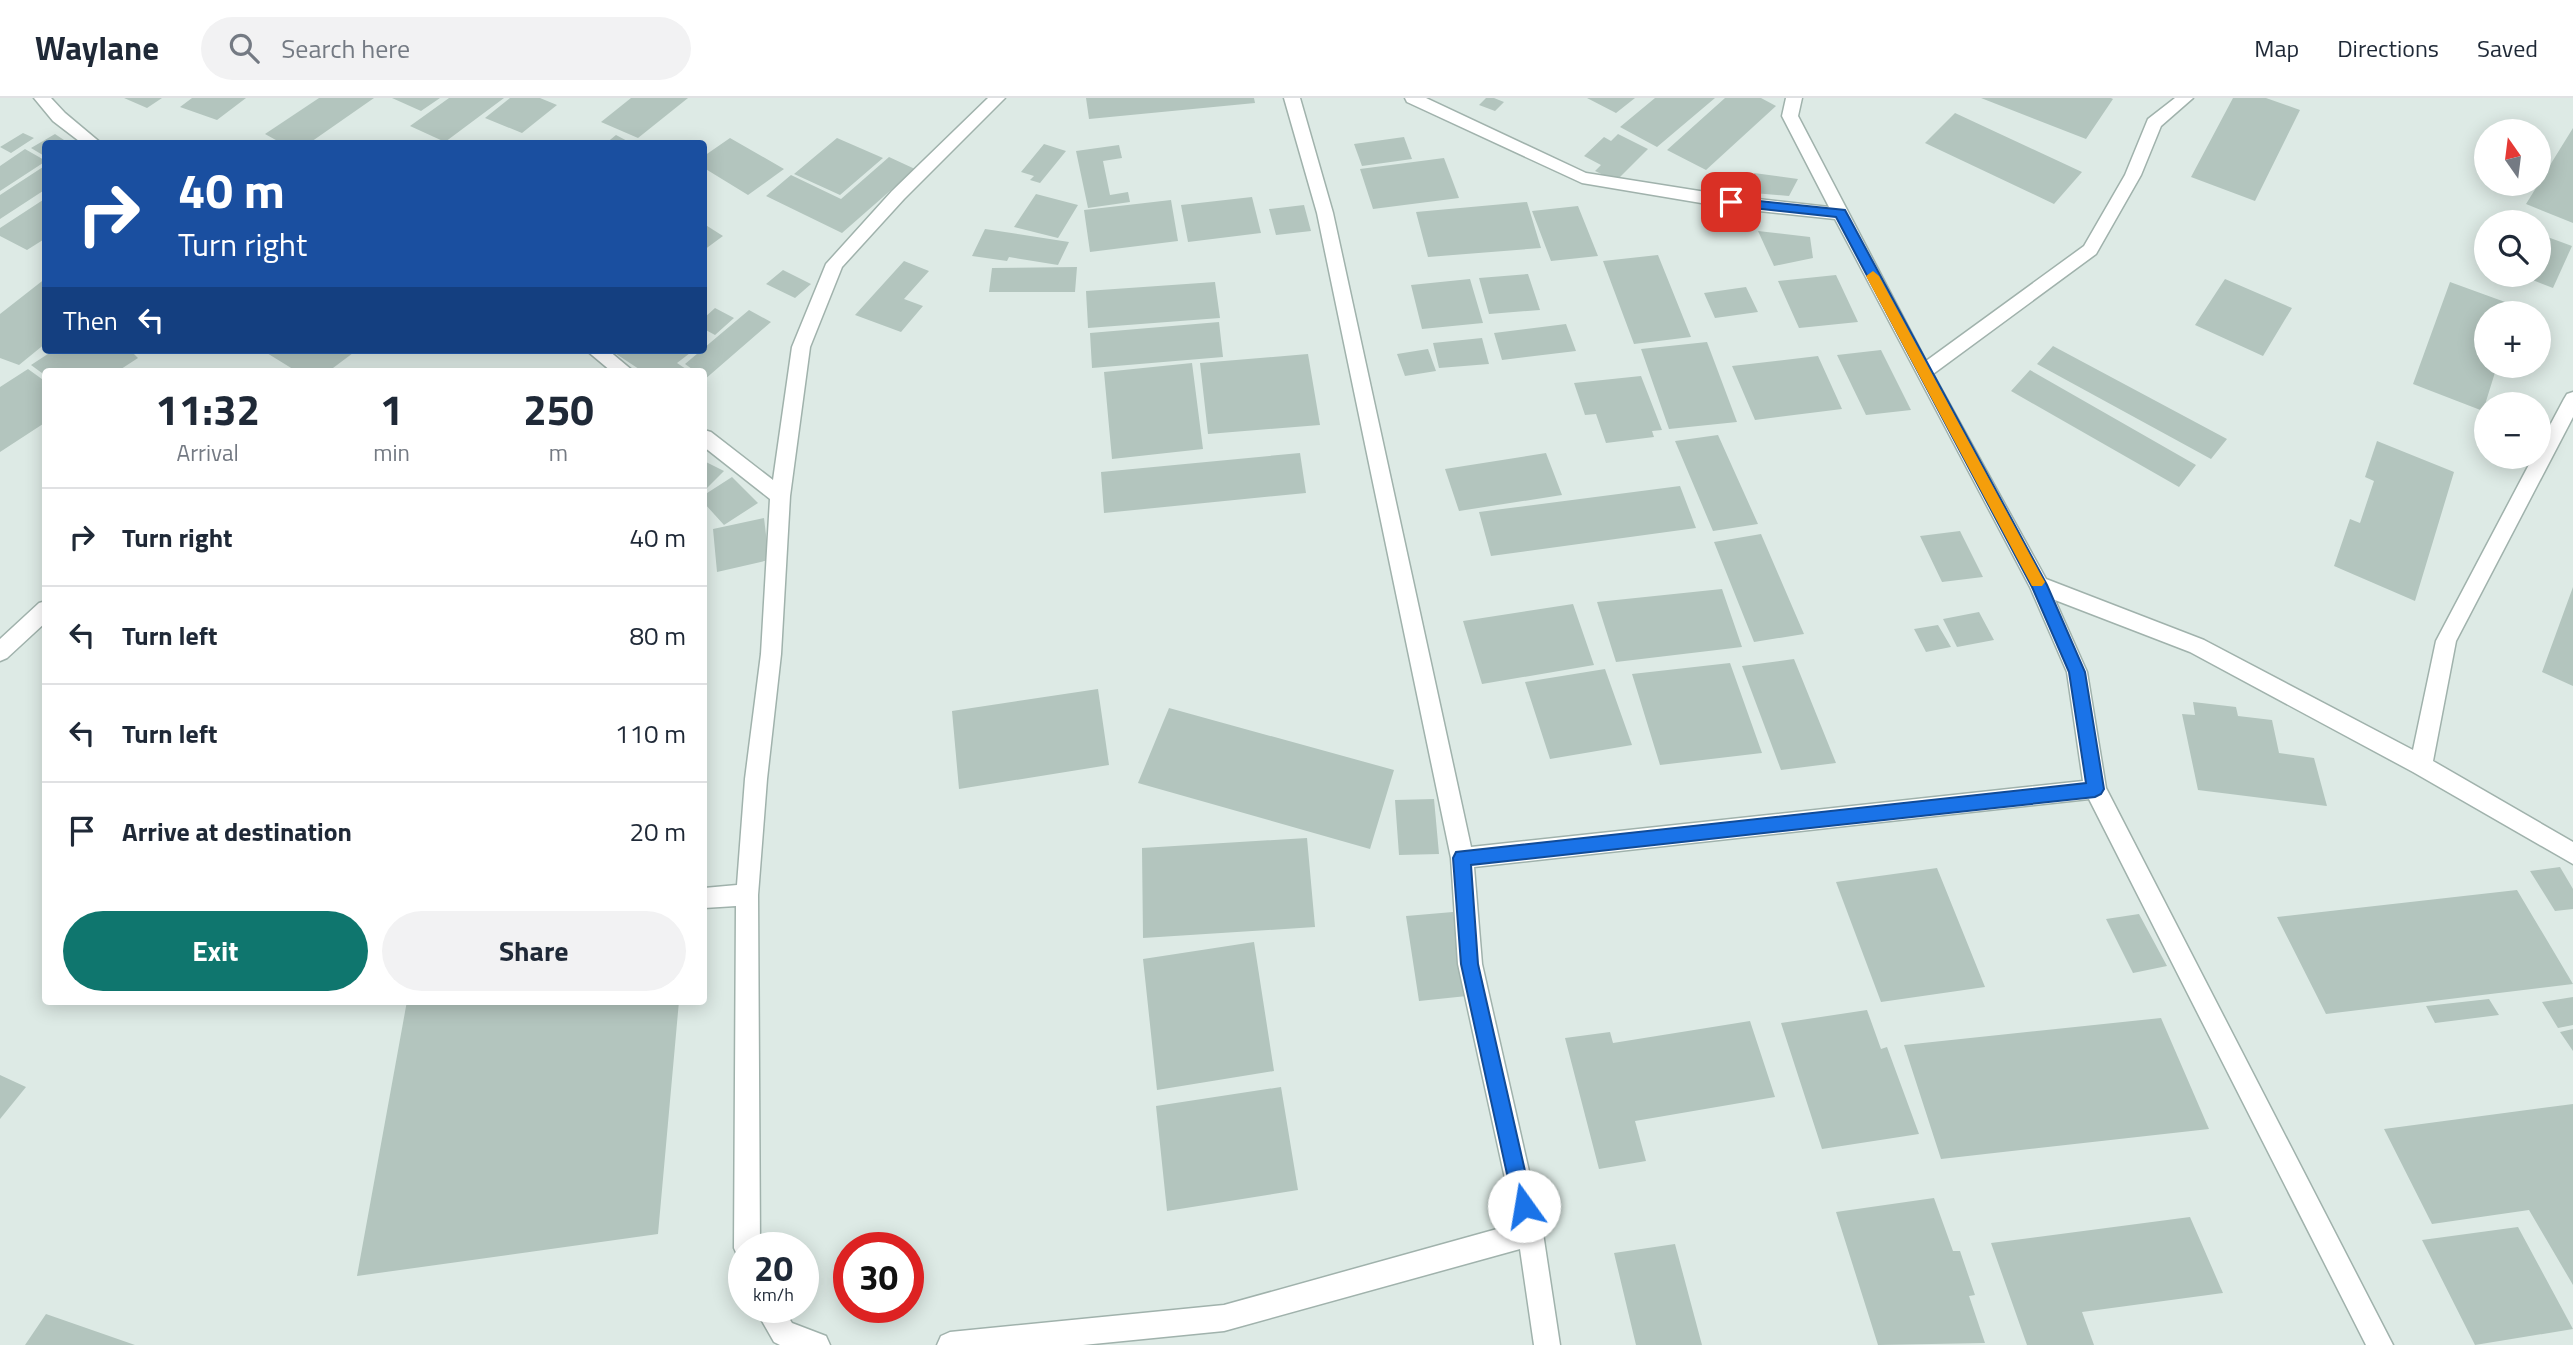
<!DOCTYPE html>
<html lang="en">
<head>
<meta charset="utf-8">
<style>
	:root { --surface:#fff; --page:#f2f2f3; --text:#1f2937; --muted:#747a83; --line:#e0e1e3; --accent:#0f766e }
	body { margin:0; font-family:"Titillium Web",sans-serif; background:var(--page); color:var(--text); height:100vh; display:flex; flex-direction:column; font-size:26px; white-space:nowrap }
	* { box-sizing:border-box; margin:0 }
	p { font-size:23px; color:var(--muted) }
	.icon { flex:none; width:38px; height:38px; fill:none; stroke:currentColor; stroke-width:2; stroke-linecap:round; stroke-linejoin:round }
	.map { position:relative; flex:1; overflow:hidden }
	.sheet { position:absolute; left:42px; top:270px; width:665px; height:637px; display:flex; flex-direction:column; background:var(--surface); border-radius:7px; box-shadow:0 4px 18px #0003 }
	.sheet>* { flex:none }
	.hud { position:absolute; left:42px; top:42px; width:665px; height:214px; border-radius:7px; box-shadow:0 4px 18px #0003; background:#1a4fa0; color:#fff; overflow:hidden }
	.needle { width:46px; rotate:346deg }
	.tools { position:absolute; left:2474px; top:21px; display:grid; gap:14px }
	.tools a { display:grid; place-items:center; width:77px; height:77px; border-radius:50%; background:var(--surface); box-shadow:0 4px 18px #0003; font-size:35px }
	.speed { position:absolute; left:728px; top:1134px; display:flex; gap:14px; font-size:35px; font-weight:700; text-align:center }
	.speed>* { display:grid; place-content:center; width:91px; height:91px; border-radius:50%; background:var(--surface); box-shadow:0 4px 18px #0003; line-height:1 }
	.speed small { font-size:18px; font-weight:400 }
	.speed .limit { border:10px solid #d22; background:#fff; color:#111 }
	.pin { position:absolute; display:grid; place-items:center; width:60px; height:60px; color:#fff; margin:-30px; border-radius:14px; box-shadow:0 4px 10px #0006 }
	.me { position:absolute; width:77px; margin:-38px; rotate:347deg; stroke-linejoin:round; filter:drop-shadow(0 0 5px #0008) }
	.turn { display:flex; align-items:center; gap:24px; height:147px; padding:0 21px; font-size:32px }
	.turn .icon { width:91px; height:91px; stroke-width:2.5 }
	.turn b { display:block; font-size:49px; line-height:60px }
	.then { display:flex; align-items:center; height:66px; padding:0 21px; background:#0003; gap:14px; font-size:26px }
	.eta { display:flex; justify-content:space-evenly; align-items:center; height:119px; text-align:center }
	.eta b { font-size:42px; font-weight:700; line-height:49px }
	.action { display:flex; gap:14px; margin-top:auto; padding:14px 21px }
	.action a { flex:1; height:80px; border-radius:42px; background:var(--accent); color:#fff; font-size:28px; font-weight:700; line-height:80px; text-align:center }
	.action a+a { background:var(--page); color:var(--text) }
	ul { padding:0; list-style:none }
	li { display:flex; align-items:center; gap:21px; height:98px; padding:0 21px; border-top:2px solid var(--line) }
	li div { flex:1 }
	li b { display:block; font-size:26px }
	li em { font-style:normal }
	header { display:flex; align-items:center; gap:42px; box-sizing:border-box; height:98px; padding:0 35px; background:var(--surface); border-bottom:2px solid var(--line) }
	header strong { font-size:33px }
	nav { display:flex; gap:38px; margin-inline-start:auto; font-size:24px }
	.search { width:490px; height:63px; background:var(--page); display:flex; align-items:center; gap:18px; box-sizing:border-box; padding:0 24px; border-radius:38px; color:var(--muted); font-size:26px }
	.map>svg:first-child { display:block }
	.building { fill:#b3c5be }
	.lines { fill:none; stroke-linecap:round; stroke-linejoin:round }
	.street-casing { stroke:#a0b2ac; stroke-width:3 }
	.street { fill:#fff; fill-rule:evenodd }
	.route { fill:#1a73e8; stroke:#114b97; stroke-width:2 }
	.slow { fill:#f59e0b }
</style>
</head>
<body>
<header>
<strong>Waylane</strong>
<div class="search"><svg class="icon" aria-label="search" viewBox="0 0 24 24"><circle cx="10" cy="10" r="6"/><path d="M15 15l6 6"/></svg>Search here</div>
<nav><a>Map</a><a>Directions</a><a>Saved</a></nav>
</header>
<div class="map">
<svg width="2573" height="1247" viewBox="0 0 2573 1247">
	<rect width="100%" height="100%" fill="#ddeae5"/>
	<path class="building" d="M124 0H162L147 10Z
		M192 0H246L217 22 180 9Z
		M319 0H374L308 46H283L265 36Z
		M392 0H440L421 13Z
		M449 0H504L445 44 410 28Z
		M510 0H540L557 7 522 35 485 20Z
		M631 0H688L638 40 601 24Z
		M1086 0H1254L1255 5 1089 21Z
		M1486 0H1494L1504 4 1495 13 1479 7Z
		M1587 0H1635L1616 15Z
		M1655 0H1715L1657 49 1620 29Z
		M1725 0H1761L1776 8 1706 72 1667 52Z
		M1981 0H2111L2113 1 2086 41Z
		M2233 0H2266L2300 12 2255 103 2191 79Z
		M1955 15 2082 74 2054 106 1925 45Z
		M2573 30V125L2526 106Z
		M23 35 34 40 11 55 0 49Z
		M55 36 70 46H46V59L31 50Z
		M1618 36 1648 51 1616 83 1595 73 1601 67 1584 58 1604 39 1611 43Z
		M616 37 633 46H605Z
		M1404 39 1412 61 1362 68 1354 46Z
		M730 40 784 71 748 97 704 70V58Z
		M837 40 883 60 840 97 794 76Z
		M1044 46 1066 53 1040 85 1030 82 1034 78 1021 74Z
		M1119 47 1122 60 1103 63 1110 97 1128 94 1130 104 1088 110 1076 53Z
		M25 51 46 63 0 93V68Z
		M889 59 915 71 842 135 766 98 791 77 841 101Z
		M1444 60 1459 100 1373 111 1360 71Z
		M46 67V91L0 121V97Z
		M1754 75 1798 81 1789 98 1753 95Z
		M1036 96 1078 107 1058 140 1014 129Z
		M1252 99 1261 135 1188 144 1181 107Z
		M46 100V140L27 152 0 138V130Z
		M1171 102 1178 143 1090 154 1084 112Z
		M1527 104 1541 150 1428 159 1416 114Z
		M1304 107 1311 133 1276 137 1269 111Z
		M1578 108 1598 158 1551 163 1532 113Z
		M704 126 723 138 704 152Z
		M985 131 1069 144 1058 167 1009 159 1007 163 972 158Z
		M1758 133 1810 139 1813 160 1774 168Z
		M2539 136 2572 148 2553 190 2520 177H2539Z
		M2487 138V164L2477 160Z
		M1658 157 1691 239 1634 246 1603 163Z
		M904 163 929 173 904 201 923 208 901 234 855 217Z
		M1077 169 1075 194H989L992 170Z
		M783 172 811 186 795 200 766 186Z
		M1528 176 1540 212 1489 216 1479 180Z
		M1836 177 1858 224 1799 230 1778 183Z
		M46 180V245L19 267 0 260V216Z
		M1470 181 1483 225 1422 231 1411 187Z
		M2225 181 2292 210 2263 258 2195 227Z
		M1215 184 1220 220 1088 230 1086 193Z
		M2450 184 2516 208 2514 215H2487V268H2497L2483 313 2413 286Z
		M1746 189 1758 214 1715 220 1704 195Z
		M715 210 734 220 715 237 704 231V220Z
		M749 212 771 224 704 282V273H689L692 271 685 266Z
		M1219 224 1223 259 1092 270 1090 235Z
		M1566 226 1576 253 1502 262 1494 235Z
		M1482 240 1489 266 1439 270 1433 245Z
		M1707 244 1737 324 1669 331 1641 251Z
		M2053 248 2227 341 2211 361 2037 266Z
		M1428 251 1436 273 1405 278 1397 256Z
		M54 252H140L134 256 138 260 118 273H46V278L31 267Z
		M262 252H357L329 273H296Z
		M610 252H694L677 265 686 271 683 273H642Z
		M1881 252 1911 312 1866 317 1837 257Z
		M1308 256 1320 327 1208 336 1200 265Z
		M1818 258 1842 311 1755 322 1732 268Z
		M1192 265 1203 351 1112 361 1104 274Z
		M28 271 46 284V324L0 354V289Z
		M2030 272 2196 367 2179 389 2011 293Z
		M1641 278 1662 332 1652 333 1654 339 1606 345 1596 316 1585 317 1574 285Z
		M1718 337 1758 426 1713 433 1675 343Z
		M2377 343 2454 374 2415 503 2334 468 2350 421 2360 425 2374 383 2365 379Z
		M1300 355 1306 395 1104 415 1101 374Z
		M1546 355 1562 397 1459 413 1445 371Z
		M704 363 724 373 704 393Z
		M732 379 758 405 724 427 704 405V397Z
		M1680 388 1696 430 1491 458 1479 414Z
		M764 420 769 462 717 474 713 431Z
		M1960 433 1983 479 1942 484 1920 438Z
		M1761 436 1804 536 1754 544 1714 444Z
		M2573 489V588L2542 574Z
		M1722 491 1742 549 1616 564 1597 504Z
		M1573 506 1594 567 1482 586 1463 523Z
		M1979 514 1994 542 1957 549 1943 521Z
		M1938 527 1951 549 1926 554 1914 531Z
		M1794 561 1836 665 1781 672 1742 568Z
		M1730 565 1762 655 1660 667 1632 576Z
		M1605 571 1632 647 1550 661 1525 584Z
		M1098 591 1109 667 959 691 952 613Z
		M2193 604 2236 609 2238 618 2272 622 2279 655 2314 660 2327 708 2198 692 2182 616 2195 617Z
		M1169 610 1394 672 1370 751 1138 685Z
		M1434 701 1439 756 1399 757 1395 702Z
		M1307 740 1315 829 1143 840 1142 750Z
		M2560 769 2573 791V811L2555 813 2530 773Z
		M1937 770 1985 889 1881 904 1836 784Z
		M2517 792 2573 886 2326 916 2277 819Z
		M1453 814 1467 898 1419 903 1406 818Z
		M2139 816 2167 868 2133 875 2106 821Z
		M1254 844 1274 973 1157 992 1143 861Z
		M2573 899V927L2558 930 2542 904Z
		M2489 901 2499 917 2435 925 2426 908Z
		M407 903H679L658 1136 357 1178Z
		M1867 912 1881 951 1887 949 1919 1036 1822 1051 1781 925Z
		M2161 920 2209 1031 1941 1061 1904 947Z
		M1750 923 1775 999 1635 1023 1646 1063 1599 1071 1565 940 1610 934 1613 945Z
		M2573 931V953L2560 934Z
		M0 977 26 989 0 1021Z
		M1281 989 1298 1092 1167 1113 1156 1008Z
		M2573 1006V1187L2529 1112 2432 1126 2384 1031Z
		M1934 1100 1953 1153H1960L1975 1197 1969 1198 1985 1245 1878 1247 1836 1114Z
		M2190 1119 2223 1195 2082 1214 2094 1247H2027L1991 1145Z
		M2518 1129 2573 1231 2475 1247 2422 1142Z
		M1675 1146 1702 1247H1636L1614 1155Z
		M46 1216 135 1247H25Z"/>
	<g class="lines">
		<defs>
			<path id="street" d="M34 0H51L65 15 102 46H83L53 23Z
				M988 0H1005L904 101 842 169 810 249 790 398 781 556 767 681 758 797 760 1150H744V1161L738 1159 734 1150 736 808 704 810V790L737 787 745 681 761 556 770 401 704 349V332L711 334 773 382 792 249 826 166 892 93Z
				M1284 0H1300L1333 115 1471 749 2083 683 2067 574 2030 489 1835 121 1731 110 1582 85 1407 4 1405 0H1426L1586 75 1731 98 1829 109 1782 18 1786 0H1802L1798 18 1926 263 2084 148 2125 77 2148 21 2175 0H2193L2161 28 2141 77 2096 156 1933 276 2046 481 2204 542 2413 652 2436 543 2533 359H2539V348L2564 301 2567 296 2573 294V319L2456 543 2433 663 2573 744V766L2413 674 2190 554 2055 502 2087 574 2106 690 2393 1247H2366L2089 701 1474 769 1482 866 1543 1135 1560 1247H1534L1520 1151 1224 1233 1083 1247H937L941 1238 950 1234 1224 1207 1515 1126 1458 866 1451 760 1317 115Z
				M586 252H608L633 273H611Z
				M46 503V524L7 560 0 563V541L39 505Z
				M754 1209H782L792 1225 826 1238 830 1247H780L774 1244Z"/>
		</defs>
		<use href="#street" class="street-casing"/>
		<use href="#street" class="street"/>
	</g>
	<path class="route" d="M1731 100 1845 112 2047 487 2085 574 2104 691 2101 696 2095 699 1471 767 1478 866 1533 1108 1531 1115 1524 1117 1517 1115 1514 1108 1461 866 1453 760 1456 754 2086 685 2069 574 2032 489 1836 119 1726 107 1724 104Z"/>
	<path class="slow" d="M1873 173 1879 178 2042 479 2045 484 2042 488H2032L1866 178Z"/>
</svg>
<div class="tools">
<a><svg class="needle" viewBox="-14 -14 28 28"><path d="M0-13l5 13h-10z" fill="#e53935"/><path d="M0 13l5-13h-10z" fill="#747a83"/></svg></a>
<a><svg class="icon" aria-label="search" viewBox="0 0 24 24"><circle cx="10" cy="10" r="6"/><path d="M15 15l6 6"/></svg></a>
<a>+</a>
<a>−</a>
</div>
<div class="speed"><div>20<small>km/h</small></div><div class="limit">30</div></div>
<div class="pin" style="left:1731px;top:104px;background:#d93025"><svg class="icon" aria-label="arrive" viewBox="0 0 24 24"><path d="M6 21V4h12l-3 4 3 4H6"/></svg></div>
<svg class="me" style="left:1524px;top:1108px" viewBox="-20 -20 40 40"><circle r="19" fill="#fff"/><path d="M0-13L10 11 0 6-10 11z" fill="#1a73e8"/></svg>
<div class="hud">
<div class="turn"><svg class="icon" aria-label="right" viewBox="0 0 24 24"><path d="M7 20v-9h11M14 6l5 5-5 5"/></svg><div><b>40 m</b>Turn right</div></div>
<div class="then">Then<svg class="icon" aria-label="left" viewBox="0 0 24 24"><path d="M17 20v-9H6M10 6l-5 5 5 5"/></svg></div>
</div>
<section class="sheet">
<div class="eta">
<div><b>11:32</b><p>Arrival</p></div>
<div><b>1</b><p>min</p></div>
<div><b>250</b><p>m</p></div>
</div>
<ul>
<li><svg class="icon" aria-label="right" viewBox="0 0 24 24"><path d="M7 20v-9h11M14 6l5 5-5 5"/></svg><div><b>Turn right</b></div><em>40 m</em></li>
<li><svg class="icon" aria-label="left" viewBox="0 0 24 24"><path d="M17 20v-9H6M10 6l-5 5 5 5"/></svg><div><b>Turn left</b></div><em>80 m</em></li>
<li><svg class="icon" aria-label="left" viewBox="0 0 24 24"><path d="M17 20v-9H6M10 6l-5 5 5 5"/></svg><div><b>Turn left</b></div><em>110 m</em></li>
<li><svg class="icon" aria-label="arrive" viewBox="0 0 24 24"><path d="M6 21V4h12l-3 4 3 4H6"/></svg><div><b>Arrive at destination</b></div><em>20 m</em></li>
</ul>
<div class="action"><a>Exit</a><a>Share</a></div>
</section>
</div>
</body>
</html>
